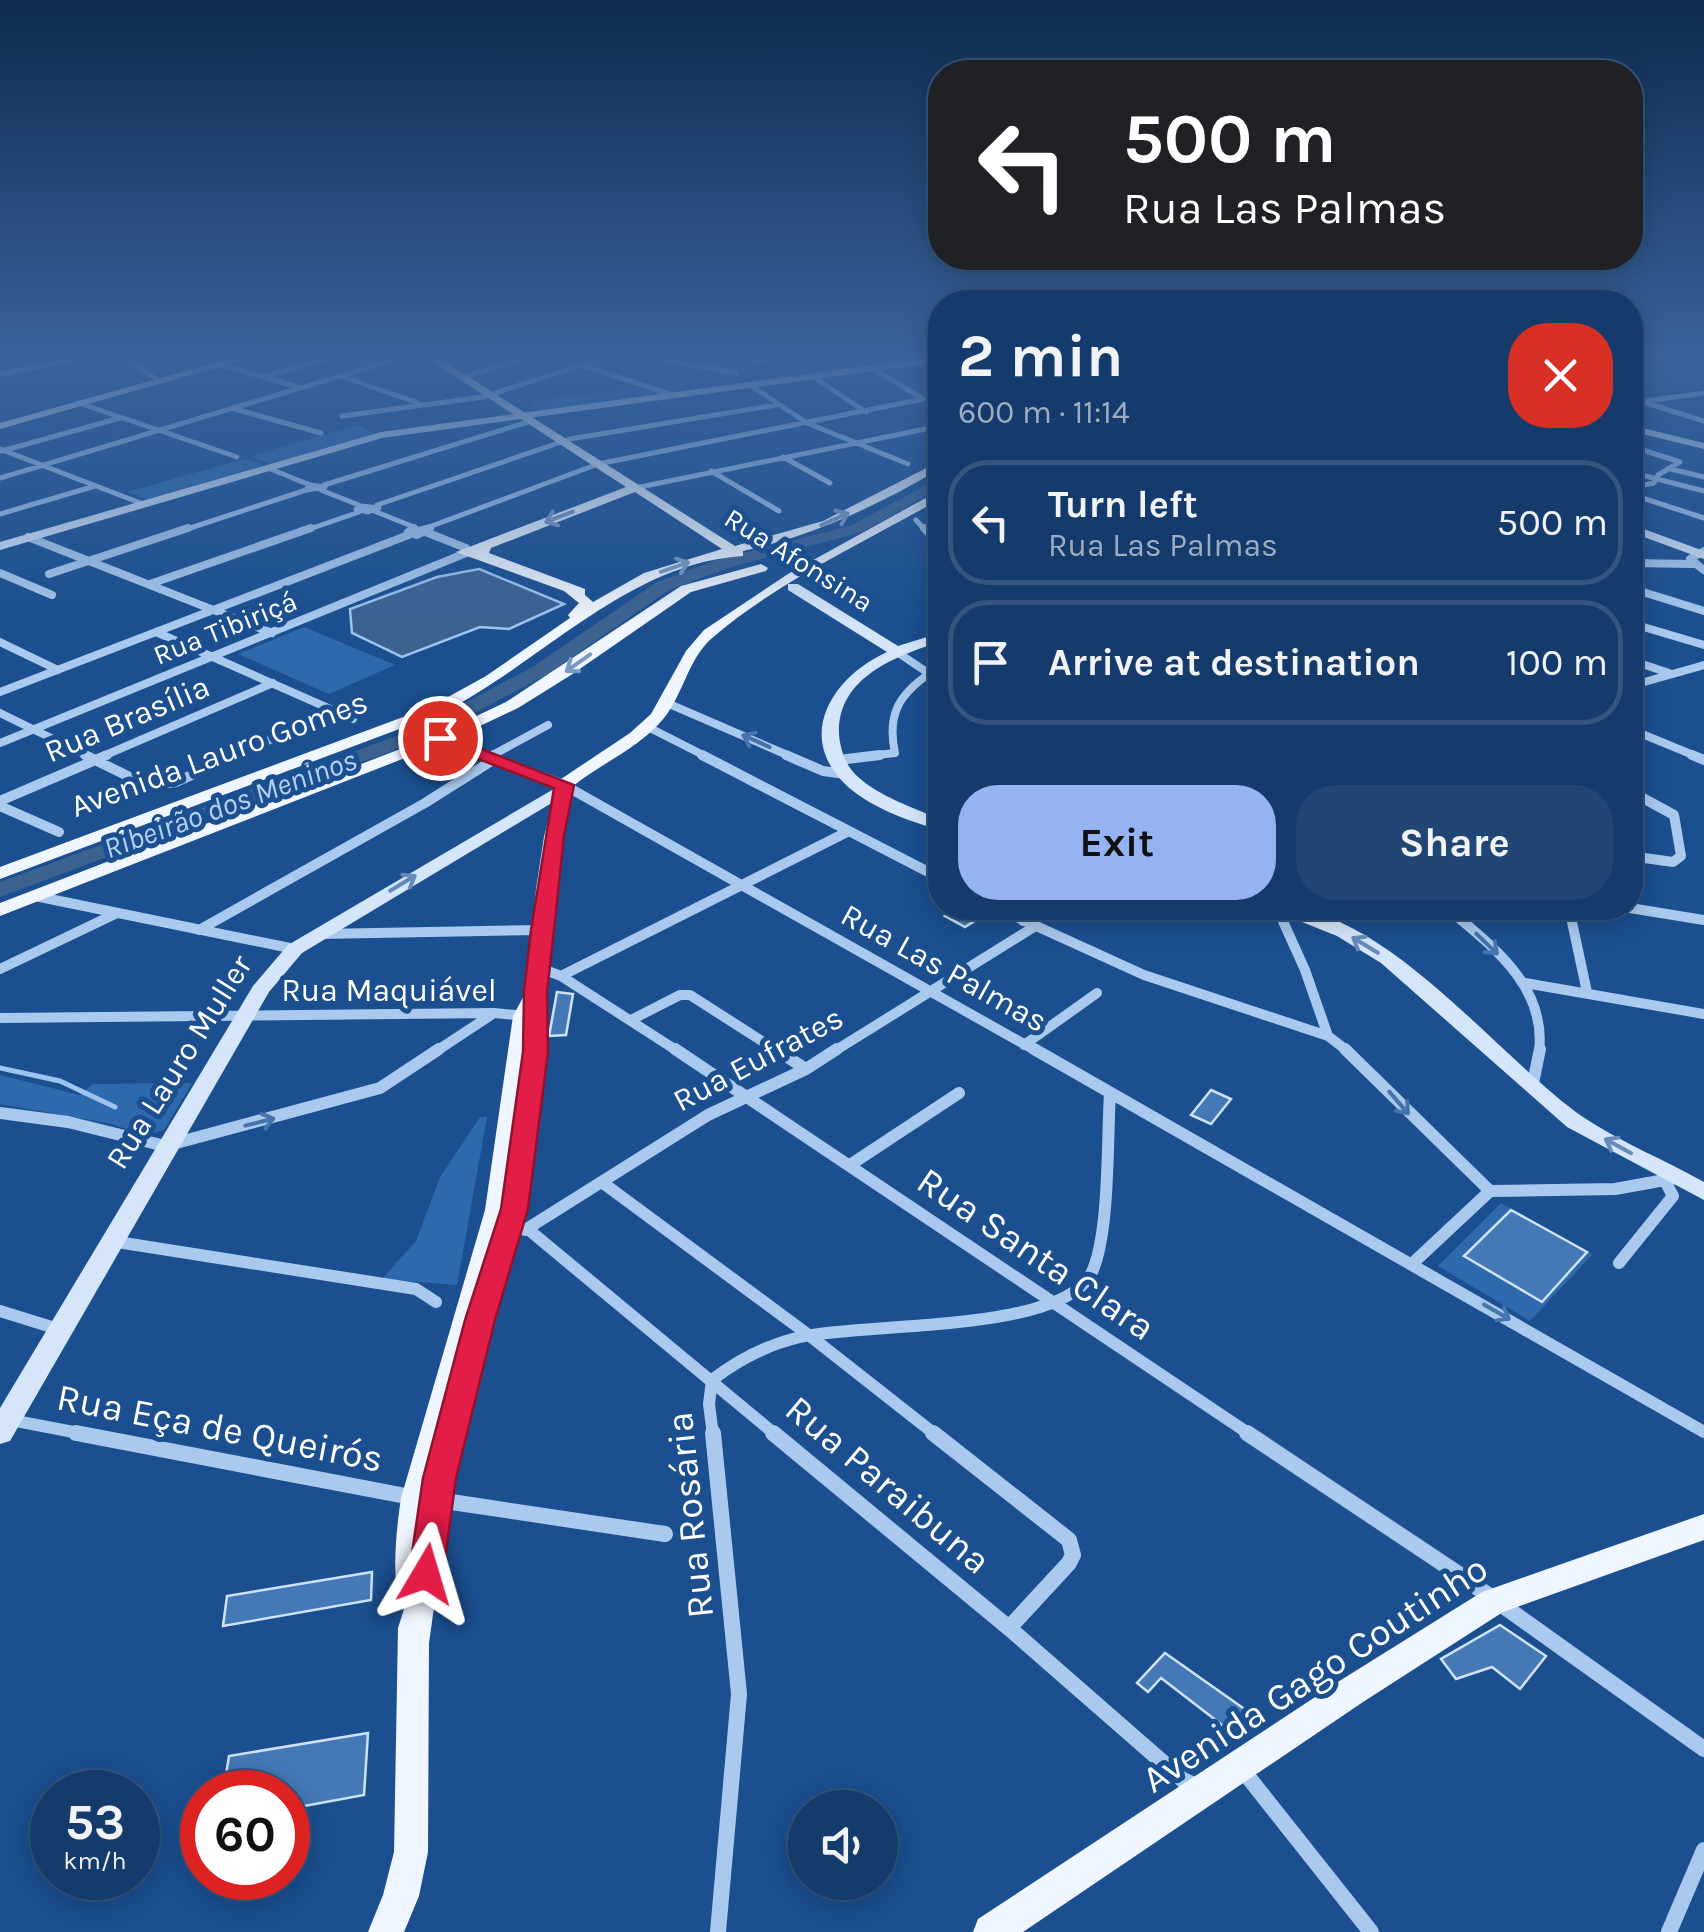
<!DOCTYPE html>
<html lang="en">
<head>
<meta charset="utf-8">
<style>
	:root { --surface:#143b6b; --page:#214673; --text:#f1f3f6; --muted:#9dadc1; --line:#33557e; --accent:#95b2f1 }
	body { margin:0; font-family:Karla,sans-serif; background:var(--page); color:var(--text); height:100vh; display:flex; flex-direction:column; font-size:38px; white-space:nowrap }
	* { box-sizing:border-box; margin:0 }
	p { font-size:32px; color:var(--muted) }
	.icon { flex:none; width:55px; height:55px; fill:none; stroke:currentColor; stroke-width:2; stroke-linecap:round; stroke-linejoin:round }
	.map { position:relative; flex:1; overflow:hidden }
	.panel { position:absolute; left:928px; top:290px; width:715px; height:630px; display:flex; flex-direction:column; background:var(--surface); border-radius:40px; box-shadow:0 5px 25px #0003,0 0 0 2px var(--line) }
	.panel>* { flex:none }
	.banner { position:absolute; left:928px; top:60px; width:715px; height:210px; border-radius:40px; box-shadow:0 5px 25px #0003,0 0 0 2px var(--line); background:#202124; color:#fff; overflow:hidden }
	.controls { position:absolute; left:788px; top:1790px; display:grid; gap:20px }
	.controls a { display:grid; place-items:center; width:110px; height:110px; border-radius:50%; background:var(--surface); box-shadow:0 5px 25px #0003,0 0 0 2px var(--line); font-size:50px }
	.speed { position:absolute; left:30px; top:1770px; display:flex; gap:20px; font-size:50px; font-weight:700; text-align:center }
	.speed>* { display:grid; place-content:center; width:130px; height:130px; border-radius:50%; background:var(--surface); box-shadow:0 5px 25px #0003,0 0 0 2px var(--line); line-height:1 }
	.speed small { font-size:25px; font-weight:400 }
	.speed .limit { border:15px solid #d22; background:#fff; color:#111 }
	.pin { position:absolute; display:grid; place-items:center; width:85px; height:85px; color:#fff; margin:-42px; border:5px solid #fff; border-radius:50%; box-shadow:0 2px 10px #0007 }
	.me { position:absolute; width:110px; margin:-55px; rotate:7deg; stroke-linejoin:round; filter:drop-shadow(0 0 8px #0008) }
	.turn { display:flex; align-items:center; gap:35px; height:210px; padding:0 30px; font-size:45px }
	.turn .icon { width:130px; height:130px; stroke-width:2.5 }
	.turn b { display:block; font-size:70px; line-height:85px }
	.round { display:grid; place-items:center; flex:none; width:105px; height:105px; border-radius:40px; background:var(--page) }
	.headline { display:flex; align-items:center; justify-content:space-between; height:170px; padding:0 30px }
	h1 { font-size:60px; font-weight:700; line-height:75px }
	.button { display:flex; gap:20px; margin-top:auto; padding:20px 30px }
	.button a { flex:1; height:115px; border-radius:40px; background:var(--accent); color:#111; font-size:40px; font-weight:700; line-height:115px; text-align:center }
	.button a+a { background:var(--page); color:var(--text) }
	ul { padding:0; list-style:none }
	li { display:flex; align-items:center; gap:30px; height:125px; margin:0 20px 15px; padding:0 10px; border:5px solid var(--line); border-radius:40px }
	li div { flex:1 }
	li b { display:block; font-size:38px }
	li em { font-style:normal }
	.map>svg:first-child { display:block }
	.green { fill:#2e69ad }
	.water { fill:#3c6290; stroke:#9cc4f0; stroke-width:2.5 }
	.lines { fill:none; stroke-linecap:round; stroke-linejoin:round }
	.stream { stroke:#9cc4f0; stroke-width:5 }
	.river { fill:#3c6290; fill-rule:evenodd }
	.building { fill:#4478b7; stroke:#cfe3fa; stroke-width:2.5 }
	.street-far4 { stroke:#a9c9ee; stroke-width:5 }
	.street-far3 { stroke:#a9c9ee; stroke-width:8 }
	.street-far2 { stroke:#a9c9ee; stroke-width:10 }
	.street-far1 { stroke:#a9c9ee; stroke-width:12 }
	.street { stroke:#a9c9ee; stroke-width:16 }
	.secondary { fill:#d6e6fa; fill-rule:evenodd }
	.primary { fill:#f0f6ff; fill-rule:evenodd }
	.oneway { stroke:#7b9ac1 }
	.oneway2 { stroke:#4674ac }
	.oneway3 { stroke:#668bba }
	.route { fill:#e11d48; stroke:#92132f; stroke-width:2.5 }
	.labels { text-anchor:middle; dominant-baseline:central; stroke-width:10; stroke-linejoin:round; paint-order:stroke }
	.far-street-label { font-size:28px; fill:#fff; stroke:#1b4f8f }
	.far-water-label { font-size:30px; font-style:italic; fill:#b5d3f5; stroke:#1b4f8f }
	.street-label { font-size:32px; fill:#fff; stroke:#1b4f8f }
	.near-street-label { font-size:38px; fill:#fff; stroke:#1b4f8f }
</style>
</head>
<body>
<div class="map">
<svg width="1704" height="1932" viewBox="0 0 1704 1932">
	<rect width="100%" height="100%" fill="#1b4f8f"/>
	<path class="green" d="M641 387 659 395 537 411 531 401Z
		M358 425 373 434 271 464 251 456Z
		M244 459 264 465 147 499 127 492Z
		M304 627 395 665 329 694 238 654Z
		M0 1075 80 1095 93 1084 192 1083 164 1130 146 1135 107 1123 0 1104Z
		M480 1117H487L457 1285 382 1279 416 1241 440 1177Z
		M1501 1203 1593 1254 1530 1321 1438 1266Z"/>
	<path class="water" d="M479 569 564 604 509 629 480 627 402 657 352 633 350 609 437 577Z"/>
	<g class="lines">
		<path class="stream" d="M0 1068 60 1081 115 1107"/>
		<path class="river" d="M940 478V488L862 532 728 568 669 590 548 674 432 736 0 897V882L418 728 534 666 657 582 716 560 850 526Z"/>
	</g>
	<path class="building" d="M959 908H988L989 912 965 927 945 916Z
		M557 992 573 994 566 1035 549 1036Z
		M1211 1090 1231 1099 1211 1124 1191 1115Z
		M1511 1210 1587 1252 1542 1302 1464 1256Z
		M372 1572 371 1600 223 1626 227 1596Z
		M1500 1625 1546 1656 1520 1689 1492 1667 1456 1679 1441 1659Z
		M1165 1653 1260 1720 1235 1735 1161 1678 1148 1692 1137 1683Z
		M368 1733 364 1795 288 1809V1792H223L229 1756Z"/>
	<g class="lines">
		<path class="street-far4" d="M122 355 159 381
			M343 355 376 364
			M635 355 737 373
			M442 359 454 355
			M1630 360 1681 355
			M755 361 800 355
			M221 365 302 388
			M584 366 673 395
			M874 369 923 399
			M0 374 96 355
			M266 376 341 355
			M341 376 418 403
			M468 376 532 355
			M813 377 866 412
			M750 385 807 423 908 464
			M1646 401 1704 393
			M1643 402 1704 421
			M79 403 237 457
			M235 409 321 433
			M342 416 483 397 613 355
			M1630 446 1680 462 1658 475 1654 483 1630 488
			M0 449 143 504
			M2 451 120 418
			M783 457 830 483
			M268 468 310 485
			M1671 469 1704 477
			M711 471 779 511
			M1630 472 1704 491
			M0 478 410 355
			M310 485 325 487 306 490Z
			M324 485 531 421
			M635 488 940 426
			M321 490 361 506 379 508 368 512 356 509
			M1630 494 1704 518
			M377 505 570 439 776 405
			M374 511 414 527
			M0 514 95 486
			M916 520 926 531
			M429 527 598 464 923 399
			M181 531 306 490
			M304 531 359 512
			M410 531 429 527 431 531"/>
		<path class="street-far3" d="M414 528 408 532 417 535 430 528
			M924 528 940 545
			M428 533 466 548
			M28 537 272 633
			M1704 551 1690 559 1704 570
			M1630 563 1693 564
			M0 573 52 595
			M49 574 188 528
			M150 584 311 528
			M1630 588 1704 611
			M1630 623 1704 645
			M156 632 353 719
			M0 642 58 670
			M894 650 940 681
			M1630 660 1669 673
			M1630 686 1704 665
			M0 692 411 534
			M667 703 792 757
			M0 713 90 757
			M648 727 707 757
			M1630 729 1698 757
			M440 739 490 757
			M0 743 466 553
			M101 757 273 683
			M231 757 335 711
			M489 757 548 725
			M860 757 895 753C887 716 898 695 929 674"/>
		<path class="street-far2" d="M85 755 148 786 176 782 237 755
			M483 755 564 785 1038 1052
			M702 755 940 878
			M786 755 823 771 846 774
			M1692 755 1704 760
			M488 758 494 755
			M839 760 880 755
			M1630 791 1674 815 1681 856 1673 862 1630 856
			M0 801 107 755
			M0 806 59 832
			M35 896 295 949
			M997 908 1144 975 1328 1036 1349 1052
			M1277 908 1305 970 1328 1036
			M1447 908C1492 946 1547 986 1539 1052
			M1569 908 1587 992
			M1630 908 1704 920
			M1023 921 1042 908
			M199 930 425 803 493 760
			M321 934 542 930
			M540 968 561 976 679 1052
			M0 969 115 914
			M561 976 849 831
			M1525 983 1704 1014
			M0 1018 494 1013 527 1016
			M631 1020 680 995H690L779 1052
			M1024 1045 1097 993
			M435 1052 491 1015
			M833 1052 1034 927"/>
		<path class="street-far1" d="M675 1049 1251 1435
			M775 1049 806 1069
			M1034 1049 1704 1432
			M1345 1049 1490 1191
			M1532 1088 1540 1049
			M0 1113 68 1122 165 1146 380 1088 439 1049
			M850 1165 959 1093
			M603 1183 810 1336 936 1435
			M525 1230 708 1115 806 1069 837 1049
			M529 1230 776 1435
			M111 1241 416 1289 436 1302
			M1413 1263 1490 1191 1615 1189 1676 1178
			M1619 1263 1673 1196 1666 1183
			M0 1311 58 1329
			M0 1418 89 1435
			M713 1435 709 1404 712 1380C739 1359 766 1345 800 1337 866 1322 1060 1333 1091 1274 1110 1237 1107 1138 1110 1093"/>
		<path class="street" d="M76 1433 411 1497
			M713 1433 739 1694 718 1932
			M773 1433 1009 1628 1183 1780 1196 1786
			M933 1433 1069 1540 1073 1555 1069 1563 1009 1628
			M1247 1433 1460 1575 1704 1749
			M438 1500 665 1534
			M1241 1768 1371 1932
			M1669 1932 1704 1850"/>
		<path class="secondary" d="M940 356V362L382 438 0 550V542L381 432Z
			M1630 393 1647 400 1648 402 1643 405 1630 400Z
			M1630 425 1704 443V449L1630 431Z
			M1630 524 1704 551V559L1630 532Z
			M788 584H798L898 646 940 633V642C895 656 837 678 839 734 840 749 846 766 857 776 880 797 912 807 940 819V830C908 821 866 806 843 782 795 732 836 675 887 652L788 590Z
			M564 783 570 784V792L302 953 269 992 10 1441 0 1444V1408L253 986 288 945Z
			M1274 908C1380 901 1500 1060 1583 1117 1620 1142 1665 1160 1704 1182V1200L1567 1127 1381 963 1337 936 1277 912Z"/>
		<path class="primary" d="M243 355H261L0 429V423Z
			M422 355H434L735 546 823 521 940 461V469C876 506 816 535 743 551V556C628 563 541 663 442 713L0 879V867L430 707 486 676 570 618 568 615 579 603 564 591 456 552 626 487ZM635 492 722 549 644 573 593 602 585 595V589L489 553 491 548Z
			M940 490V499C867 541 773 584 711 639 688 660 683 694 664 718 640 748 601 763 572 787L554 889 541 1101 527 1205 482 1360 447 1516 429 1643 428 1852 419 1896 404 1932H368L383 1895 394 1852 398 1628 404 1609C389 1588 397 1525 401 1498L485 1210 513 1016 527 990 536 889 544 837 558 781 630 733 651 714 686 651 704 630 788 574Z
			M761 564 768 568 766 571 691 592 571 675 518 708 446 742 0 916V903L434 736 506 702 681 586Z
			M1704 1514V1540L1503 1612 1363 1702 1023 1932H973L978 1919 1341 1680 1482 1592Z"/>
	</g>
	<defs><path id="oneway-shaft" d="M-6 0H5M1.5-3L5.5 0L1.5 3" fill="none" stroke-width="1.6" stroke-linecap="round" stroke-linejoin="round" transform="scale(2.5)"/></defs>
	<g class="oneway">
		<use href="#oneway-shaft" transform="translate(559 517) rotate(159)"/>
		<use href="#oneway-shaft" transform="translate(835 519) rotate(-24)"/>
		<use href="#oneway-shaft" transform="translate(675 567) rotate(-19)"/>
		<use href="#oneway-shaft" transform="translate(578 663) rotate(145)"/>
	</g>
	<g class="oneway2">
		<use href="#oneway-shaft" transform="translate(756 741) rotate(-156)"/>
		<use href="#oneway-shaft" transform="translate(1487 944) rotate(44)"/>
		<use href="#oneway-shaft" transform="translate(1399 1103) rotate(49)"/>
		<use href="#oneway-shaft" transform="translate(260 1122) rotate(-14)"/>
		<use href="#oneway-shaft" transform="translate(1497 1312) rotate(30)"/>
	</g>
	<g class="oneway3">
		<use href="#oneway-shaft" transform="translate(403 883) rotate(-31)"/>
		<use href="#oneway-shaft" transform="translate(1365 945) rotate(-149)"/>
		<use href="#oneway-shaft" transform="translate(1618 1146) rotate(-151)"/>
	</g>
	<linearGradient id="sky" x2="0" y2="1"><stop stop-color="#0f2b4f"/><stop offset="0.57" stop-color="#39639b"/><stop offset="1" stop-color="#39639b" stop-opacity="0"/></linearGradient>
	<rect width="1704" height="626" fill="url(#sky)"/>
	<path class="route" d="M440 733 574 785 564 836 554 930 547 992 548 1052 528 1209 495 1320 456 1478 443 1574 438 1585 426 1589 414 1585 409 1574 423 1478 465 1320 501 1209 523 1052 524 992 531 930 554 788 434 742 431 738Z"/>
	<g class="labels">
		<g class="far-street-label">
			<text transform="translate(799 560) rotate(32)">Rua Afonsina</text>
			<text transform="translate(225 628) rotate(-22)">Rua Tibiriçá</text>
		</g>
		<g class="far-water-label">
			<text transform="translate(230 804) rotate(-20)">Ribeirão dos Meninos</text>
		</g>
		<g class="street-label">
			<text transform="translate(127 719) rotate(-23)">Rua Brasília</text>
			<text transform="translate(219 754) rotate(-20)">Avenida Lauro Gomes</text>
			<text transform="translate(944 968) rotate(29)">Rua Las Palmas</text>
			<text x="389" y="990">Rua Maquiável</text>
			<text transform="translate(758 1059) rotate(-28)">Rua Eufrates</text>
			<text transform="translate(179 1062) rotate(-58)">Rua Lauro Muller</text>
		</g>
		<g class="near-street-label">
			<text transform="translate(1036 1254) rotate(34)">Rua Santa Clara</text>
			<text transform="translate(220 1428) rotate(11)">Rua Eça de Queirós</text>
			<text transform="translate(888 1485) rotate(40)">Rua Paraibuna</text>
			<text transform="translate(690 1515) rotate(-96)">Rua Rosária</text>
			<text transform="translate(1315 1674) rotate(-33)">Avenida Gago Coutinho</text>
		</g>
	</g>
</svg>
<div class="controls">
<a><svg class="icon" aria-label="sound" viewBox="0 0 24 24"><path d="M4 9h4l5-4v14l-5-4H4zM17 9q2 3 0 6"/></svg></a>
</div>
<div class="speed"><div>53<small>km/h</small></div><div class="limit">60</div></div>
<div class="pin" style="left:440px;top:738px;background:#d93025"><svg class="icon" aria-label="arrive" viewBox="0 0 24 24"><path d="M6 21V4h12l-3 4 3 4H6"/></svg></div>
<svg class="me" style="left:426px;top:1574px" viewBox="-20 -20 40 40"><path d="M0-17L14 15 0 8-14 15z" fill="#e11d48" stroke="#fff" stroke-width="4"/></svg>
<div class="banner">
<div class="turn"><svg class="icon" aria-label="left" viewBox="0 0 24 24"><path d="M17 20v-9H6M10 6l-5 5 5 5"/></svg><div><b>500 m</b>Rua Las Palmas</div></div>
</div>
<section class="panel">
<div class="headline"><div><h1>2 min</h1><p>600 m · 11:14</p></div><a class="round" style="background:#d93025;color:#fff"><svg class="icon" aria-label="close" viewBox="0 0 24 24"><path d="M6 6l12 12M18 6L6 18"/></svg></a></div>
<ul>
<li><svg class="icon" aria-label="left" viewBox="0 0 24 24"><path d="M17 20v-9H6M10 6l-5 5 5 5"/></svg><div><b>Turn left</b><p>Rua Las Palmas</p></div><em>500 m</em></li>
<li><svg class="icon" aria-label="arrive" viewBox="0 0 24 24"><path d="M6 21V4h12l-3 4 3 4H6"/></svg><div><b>Arrive at destination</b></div><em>100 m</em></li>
</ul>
<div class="button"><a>Exit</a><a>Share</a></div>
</section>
</div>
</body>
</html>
